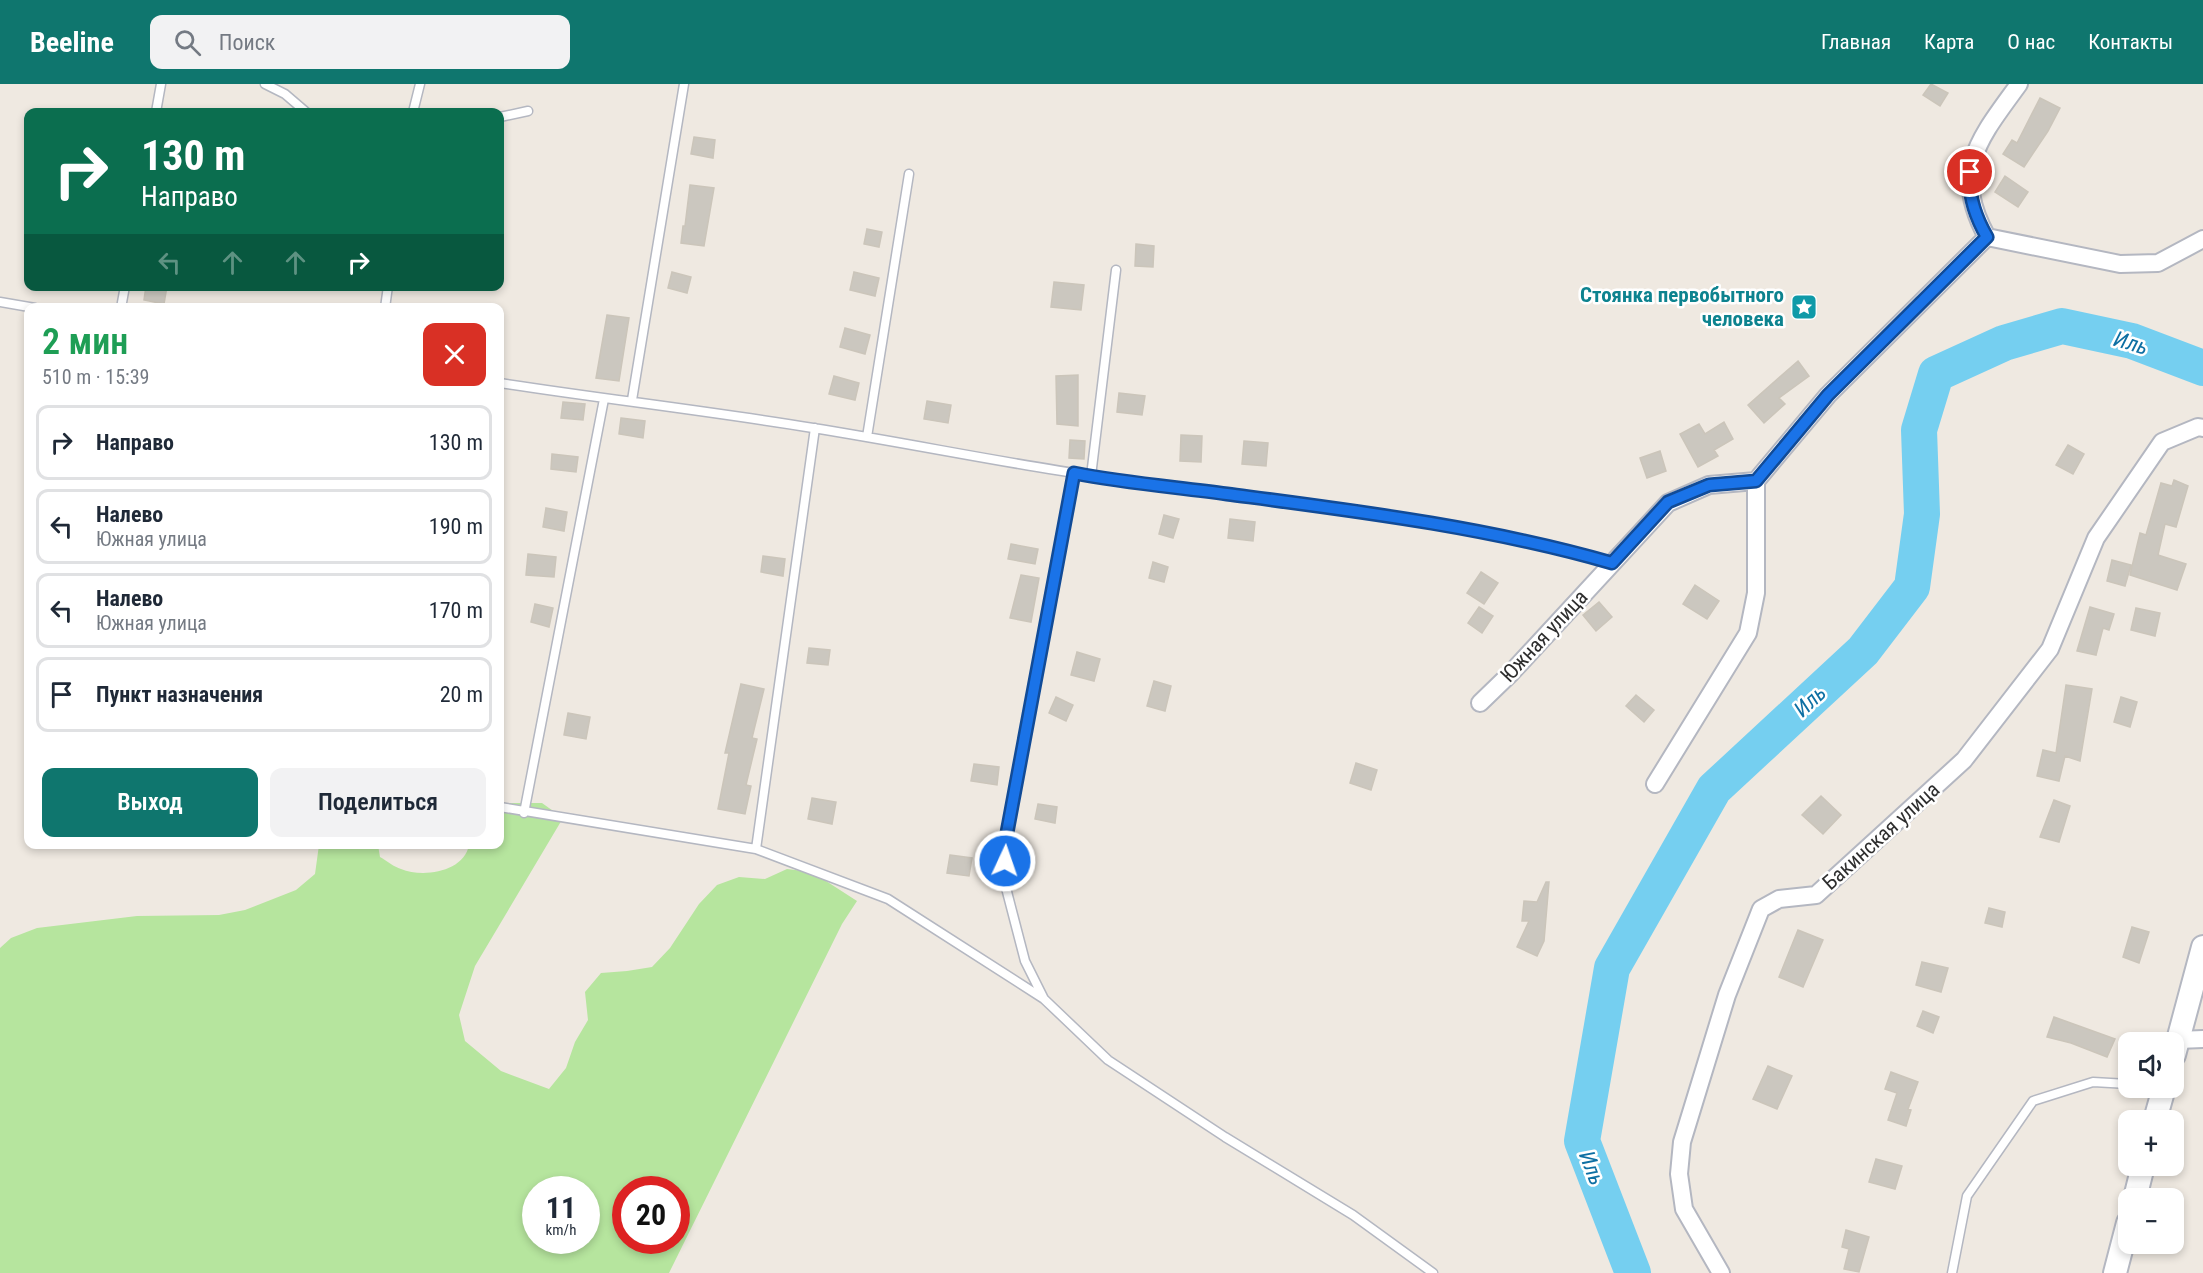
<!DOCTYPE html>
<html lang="ru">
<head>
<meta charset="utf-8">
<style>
	:root { --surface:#fff; --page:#f2f2f3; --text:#1f2937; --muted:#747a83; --line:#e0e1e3; --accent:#0f766e }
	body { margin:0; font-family:"Roboto Condensed",sans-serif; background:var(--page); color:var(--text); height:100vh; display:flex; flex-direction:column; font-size:22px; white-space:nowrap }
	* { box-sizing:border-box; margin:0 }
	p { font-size:20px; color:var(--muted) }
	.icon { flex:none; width:33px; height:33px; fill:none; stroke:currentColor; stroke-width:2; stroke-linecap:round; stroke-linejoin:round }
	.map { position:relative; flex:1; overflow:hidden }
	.side { position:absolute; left:24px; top:219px; width:480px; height:546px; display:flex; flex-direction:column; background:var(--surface); border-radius:12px; box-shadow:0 3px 9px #0003 }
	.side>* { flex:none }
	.guide { position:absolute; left:24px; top:24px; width:480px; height:183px; border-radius:12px; box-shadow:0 3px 9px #0003; background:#0b6e4f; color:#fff; overflow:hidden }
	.tools { position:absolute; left:2118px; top:948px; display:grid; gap:12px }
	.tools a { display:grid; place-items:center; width:66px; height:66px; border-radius:12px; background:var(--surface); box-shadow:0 3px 9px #0003; font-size:30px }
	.speed { position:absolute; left:522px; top:1092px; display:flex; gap:12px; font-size:30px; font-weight:700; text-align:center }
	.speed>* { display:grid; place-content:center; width:78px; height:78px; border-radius:50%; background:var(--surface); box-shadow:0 3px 9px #0003; line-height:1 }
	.speed small { font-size:15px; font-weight:400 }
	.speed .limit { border:9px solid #d22; background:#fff; color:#111 }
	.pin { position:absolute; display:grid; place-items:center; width:51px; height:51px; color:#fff; margin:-26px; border:3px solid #fff; border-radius:50%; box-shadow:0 2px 6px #0007 }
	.me { position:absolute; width:66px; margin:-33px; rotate:3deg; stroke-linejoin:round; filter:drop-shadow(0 0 4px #0008) }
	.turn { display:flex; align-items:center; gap:21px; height:126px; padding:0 18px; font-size:27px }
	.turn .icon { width:78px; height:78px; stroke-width:2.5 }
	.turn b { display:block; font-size:42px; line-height:51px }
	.lanes { display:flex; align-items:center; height:57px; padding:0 18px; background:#0003; justify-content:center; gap:30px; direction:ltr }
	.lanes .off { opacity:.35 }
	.round { display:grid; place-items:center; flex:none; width:63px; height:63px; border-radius:12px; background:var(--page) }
	.headline { display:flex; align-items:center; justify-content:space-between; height:102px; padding:0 18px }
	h1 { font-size:36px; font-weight:600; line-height:45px; color:#1e9e55 }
	.action { display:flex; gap:12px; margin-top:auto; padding:12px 18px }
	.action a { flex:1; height:69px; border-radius:12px; background:var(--accent); color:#fff; font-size:24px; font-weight:600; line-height:69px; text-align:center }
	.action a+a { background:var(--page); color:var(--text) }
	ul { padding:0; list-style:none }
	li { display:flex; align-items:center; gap:18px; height:75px; margin:0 12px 9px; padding:0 6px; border:3px solid var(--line); border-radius:12px }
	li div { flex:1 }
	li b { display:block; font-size:22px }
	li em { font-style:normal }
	header { display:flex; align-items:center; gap:36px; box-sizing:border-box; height:84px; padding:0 30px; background:var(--accent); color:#fff }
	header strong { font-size:28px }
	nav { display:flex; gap:33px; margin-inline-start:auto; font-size:21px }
	.search { width:420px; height:54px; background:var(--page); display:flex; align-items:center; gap:15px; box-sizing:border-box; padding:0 21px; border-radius:12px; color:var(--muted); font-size:22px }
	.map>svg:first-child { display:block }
	.green { fill:#b6e59e; fill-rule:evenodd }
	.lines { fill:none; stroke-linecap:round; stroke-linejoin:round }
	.river { stroke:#75cff0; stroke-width:36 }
	.building { fill:#cbc7bf; stroke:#cbc5ba; stroke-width:1.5 }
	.lane-casing { stroke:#b4b7c1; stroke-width:11 }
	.street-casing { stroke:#b4b7c1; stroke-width:20 }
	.secondary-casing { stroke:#b4b7c1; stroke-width:26 }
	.lane { stroke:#fff; stroke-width:8 }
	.street { stroke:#fff; stroke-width:16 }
	.secondary { stroke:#fff; stroke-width:22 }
	.route-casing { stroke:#114b97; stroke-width:15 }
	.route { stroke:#1a73e8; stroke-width:10 }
	.labels { text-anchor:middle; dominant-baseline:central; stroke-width:5; stroke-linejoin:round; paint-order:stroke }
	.culture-label { font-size:21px; font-weight:bold; fill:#0d838f; stroke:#fff; text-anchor:end }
	.street-label { font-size:21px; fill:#2e2e2e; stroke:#fff }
	.water-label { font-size:22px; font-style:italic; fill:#0d6fa3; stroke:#fff }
</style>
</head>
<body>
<header>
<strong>Beeline</strong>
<div class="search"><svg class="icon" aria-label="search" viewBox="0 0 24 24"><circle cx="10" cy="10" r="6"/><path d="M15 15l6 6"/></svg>Поиск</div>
<nav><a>Главная</a><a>Карта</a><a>О нас</a><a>Контакты</a></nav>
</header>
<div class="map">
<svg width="2203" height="1189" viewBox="0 0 2203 1189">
	<rect width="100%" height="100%" fill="#efe9e1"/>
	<path class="green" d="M500 719H542L563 734 475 882 459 931 465 957 501 987 549 1005 566 984 575 958 588 936 585 908 601 889 627 887 652 883 670 864 699 820 717 801 739 793 765 795 787 785 812 788 857 817 842 840 669 1189H0V864L11 854 37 844 137 832 219 831 245 826 296 806 315 790 319 761H378L380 773C387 777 394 783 401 785 423 794 464 788 469 761L500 760ZM536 1106H586V1156H536ZM626 1106H676V1156H626Z"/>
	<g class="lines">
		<path class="river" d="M1633 1189 1582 1057 1612 884 1714 705 1863 567 1912 503 1922 430 1919 346 1936 290 2004 259 2062 242 2132 257 2203 284"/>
	</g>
	<path class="building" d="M1931 0 1948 9 1940 22 1923 11Z
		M2040 14 2060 24 2048 47 2024 83 2003 70 2012 56 2017 59Z
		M694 53 715 56 713 74 691 70Z
		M2005 92 2028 108 2018 123 1995 108Z
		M690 101 714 104 704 162 681 159 683 142H685Z
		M867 145 882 148 879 163 864 160Z
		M1136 160 1154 162 1153 183 1135 182Z
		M672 188 691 193 687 209 668 204Z
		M854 188 879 194 875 212 850 206Z
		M1054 198 1084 201 1081 226 1051 223Z
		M146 202H167L164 220 144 216Z
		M607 231 629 234 619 297 596 294Z
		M845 244 870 251 865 270 840 263Z
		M1798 277 1809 292 1779 314 1785 320 1764 339 1748 321Z
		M1078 291V342L1057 340 1056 292Z
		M834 292 859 299 855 316 829 310Z
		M1119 309 1145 312 1142 331 1117 328Z
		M927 317 951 321 948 339 924 335Z
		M563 318 585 320 583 336 561 334Z
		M621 334 645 337 643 354 619 350Z
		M1724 338 1733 355 1714 366 1718 372 1698 383 1680 350 1699 340 1705 350Z
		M1181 351 1202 352 1201 378 1180 377Z
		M1070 356 1085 357 1084 375 1069 374Z
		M1244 357 1268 359 1266 382 1242 380Z
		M2068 361 2084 370 2073 390 2056 381Z
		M1660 367 1666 387 1647 394 1640 374Z
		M552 370 578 373 576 388 551 385Z
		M2174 396 2188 402 2176 443 2165 440 2158 471 2186 480 2177 506 2130 491 2140 449 2146 451 2161 399 2172 402Z
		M546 424 567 428 564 447 543 443Z
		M1164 431 1179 435 1173 454 1159 450Z
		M1230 435 1255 438 1253 457 1228 454Z
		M1011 460 1038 465 1035 480 1008 475Z
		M528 470 556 473 554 493 526 491Z
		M763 472 785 475 783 492 761 488Z
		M2112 476 2131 481 2125 502 2107 497Z
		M1153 478 1168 483 1164 498 1149 494Z
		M1481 488 1498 499 1484 520 1467 509Z
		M1021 491 1039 494 1031 538 1010 534Z
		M1695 501 1719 517 1707 535 1683 520Z
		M1599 518 1612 533 1596 547 1583 531Z
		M535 520 553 524 549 543 531 538Z
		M1479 523 1493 532 1482 549 1468 539Z
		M2090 523 2114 530 2109 546 2103 544 2096 571 2077 567Z
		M2136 524 2160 529 2155 552 2131 546Z
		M809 564 830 566 828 581 807 579Z
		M1077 568 1100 575 1094 597 1071 591Z
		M1154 597 1171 602 1165 627 1147 622Z
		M741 600 764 605 752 654 757 655 746 701 751 702 745 730 718 725 729 669H725Z
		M2066 601 2092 605 2080 677 2065 672 2059 697 2037 692 2043 666 2056 669Z
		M1636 611 1654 626 1644 638 1626 622Z
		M1056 613 1073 621 1066 637 1049 629Z
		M2121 613 2137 618 2130 643 2114 638Z
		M568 629 590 633 586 655 564 651Z
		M1356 679 1377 686 1371 706 1350 699Z
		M974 680 999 683 997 701 971 697Z
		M1821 712 1841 731 1823 750 1802 731Z
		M812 714 836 718 832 740 808 735Z
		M2054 716 2070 722 2059 758 2040 753Z
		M1038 720 1057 723 1055 739 1035 735Z
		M950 771 972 774 969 792 947 789Z
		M1546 798H1549L1544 857 1537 872 1517 863 1529 837H1522L1524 817 1537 818Z
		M1989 824 2005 828 2002 843 1985 839Z
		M2132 843 2149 848 2139 879 2123 873Z
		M1798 846 1823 856 1803 903 1779 893Z
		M1922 878 1948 884 1941 908 1916 901Z
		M1923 927 1939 933 1933 949 1917 942Z
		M2054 933 2115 955 2107 973 2071 959 2047 953Z
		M1768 982 1792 992 1777 1025 1753 1015Z
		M1891 988 1918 998 1908 1025 1911 1026 1906 1042 1888 1036 1897 1009 1885 1005Z
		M1876 1075 1902 1082 1895 1105 1869 1098Z
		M1846 1146 1869 1153 1859 1188 1844 1185 1849 1165 1842 1163Z"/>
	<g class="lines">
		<defs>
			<path id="lane" d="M265 0 285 10 306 28
				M156 28 161 0
				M413 28 420 0
				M500 33 528 27
				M0 218 35 224
				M121 224 125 202
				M385 224 388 202
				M500 299C604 315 709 327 813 344 907 359 999 378 1093 392 1266 418 1443 431 1612 479
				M632 316 684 0
				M867 353 909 90
				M1091 392 1116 186
				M500 723 756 765 888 815 1044 915 1108 976 1225 1053 1353 1131 1433 1189
				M524 729 604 315
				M756 765 815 344
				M1044 915 1025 877 1005 800 1006 754 1074 389
				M1952 1189 1967 1112 2033 1017 2093 998 2128 1000"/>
			<path id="street" d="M1987 153 2120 180 2158 179 2203 155
				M1987 153C1950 86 1980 54 2019 0
				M1480 619 1511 589 1668 419 1709 401 1756 397
				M1655 700 1748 549 1756 509V397L1828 311 1987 153
				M2178 956 2203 955
				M1721 1189 1684 1125 1679 1090 1682 1058 1727 911 1761 825 1779 815 1816 811 1964 676 2050 565 2096 454 2162 358 2198 343 2203 344"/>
			<path id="secondary" d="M2174 971 2203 863
				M2155 1036 2164 1004
				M2135 1114 2143 1082
				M2115 1189 2128 1139"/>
		</defs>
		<use href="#lane" class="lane-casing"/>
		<use href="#street" class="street-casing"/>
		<use href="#secondary" class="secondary-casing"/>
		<use href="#lane" class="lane"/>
		<use href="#street" class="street"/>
		<use href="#secondary" class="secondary"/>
	</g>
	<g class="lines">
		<defs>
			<path id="route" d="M1005 777 1006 754 1074 389C1125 399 1176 403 1227 410 1356 427 1487 443 1612 479L1668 418 1709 401 1756 397 1828 311 1987 153C1976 134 1968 111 1970 88"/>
		</defs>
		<use href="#route" class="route-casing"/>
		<use href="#route" class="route"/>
	</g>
	<defs>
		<symbol id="sight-square" viewBox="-11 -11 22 22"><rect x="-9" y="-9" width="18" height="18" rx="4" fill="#0f9aa8" stroke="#fff"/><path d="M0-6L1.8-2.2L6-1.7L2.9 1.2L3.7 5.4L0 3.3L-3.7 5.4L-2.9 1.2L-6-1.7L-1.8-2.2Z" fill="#fff"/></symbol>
	</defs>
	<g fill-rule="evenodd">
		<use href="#sight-square" x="1789" y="208" width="30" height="30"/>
	</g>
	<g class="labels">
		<g class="culture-label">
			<text x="1784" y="211">Стоянка первобытного<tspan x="1784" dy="24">человека</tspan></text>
		</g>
		<g class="street-label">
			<text transform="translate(1544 552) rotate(-47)">Южная улица</text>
			<text transform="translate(1881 752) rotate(-42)">Бакинская улица</text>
		</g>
		<g class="water-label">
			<text transform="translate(2131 259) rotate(17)">Иль</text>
			<text transform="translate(1810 617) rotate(-43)">Иль</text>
			<text transform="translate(1592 1084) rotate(69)">Иль</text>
		</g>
	</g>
</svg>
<div class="tools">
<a><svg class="icon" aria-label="sound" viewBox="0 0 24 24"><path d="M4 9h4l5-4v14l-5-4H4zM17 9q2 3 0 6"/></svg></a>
<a>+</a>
<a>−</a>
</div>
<div class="speed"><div>11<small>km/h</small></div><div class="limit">20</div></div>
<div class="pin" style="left:1970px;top:88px;background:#d93025"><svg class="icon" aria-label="arrive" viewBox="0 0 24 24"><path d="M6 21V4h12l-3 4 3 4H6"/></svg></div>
<svg class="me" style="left:1005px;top:777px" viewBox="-20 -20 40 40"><circle r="17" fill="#1a73e8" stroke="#fff" stroke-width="3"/><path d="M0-11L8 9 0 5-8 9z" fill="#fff"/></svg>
<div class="guide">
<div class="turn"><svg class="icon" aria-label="right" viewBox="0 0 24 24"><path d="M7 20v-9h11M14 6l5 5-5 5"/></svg><div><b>130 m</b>Направо</div></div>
<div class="lanes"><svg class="icon off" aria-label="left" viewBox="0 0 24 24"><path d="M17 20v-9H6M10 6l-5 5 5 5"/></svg><svg class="icon off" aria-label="ahead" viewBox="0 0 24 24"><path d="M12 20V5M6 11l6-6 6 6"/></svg><svg class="icon off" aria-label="ahead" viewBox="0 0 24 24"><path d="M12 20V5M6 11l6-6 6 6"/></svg><svg class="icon" aria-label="right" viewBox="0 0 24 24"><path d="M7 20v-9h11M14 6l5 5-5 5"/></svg></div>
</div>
<section class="side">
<div class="headline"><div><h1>2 мин</h1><p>510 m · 15:39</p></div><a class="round" style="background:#d93025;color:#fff"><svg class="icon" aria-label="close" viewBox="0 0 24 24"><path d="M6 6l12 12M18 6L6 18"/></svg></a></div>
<ul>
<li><svg class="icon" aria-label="right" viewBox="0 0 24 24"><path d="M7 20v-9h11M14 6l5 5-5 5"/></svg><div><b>Направо</b></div><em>130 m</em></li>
<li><svg class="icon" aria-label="left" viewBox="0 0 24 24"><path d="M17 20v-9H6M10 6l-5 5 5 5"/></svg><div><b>Налево</b><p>Южная улица</p></div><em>190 m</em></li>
<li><svg class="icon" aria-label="left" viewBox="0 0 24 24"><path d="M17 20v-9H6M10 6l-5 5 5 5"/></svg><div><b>Налево</b><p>Южная улица</p></div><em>170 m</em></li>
<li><svg class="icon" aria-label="arrive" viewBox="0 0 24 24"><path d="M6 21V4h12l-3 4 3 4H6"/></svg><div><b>Пункт назначения</b></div><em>20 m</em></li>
</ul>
<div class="action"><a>Выход</a><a>Поделиться</a></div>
</section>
</div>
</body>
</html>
